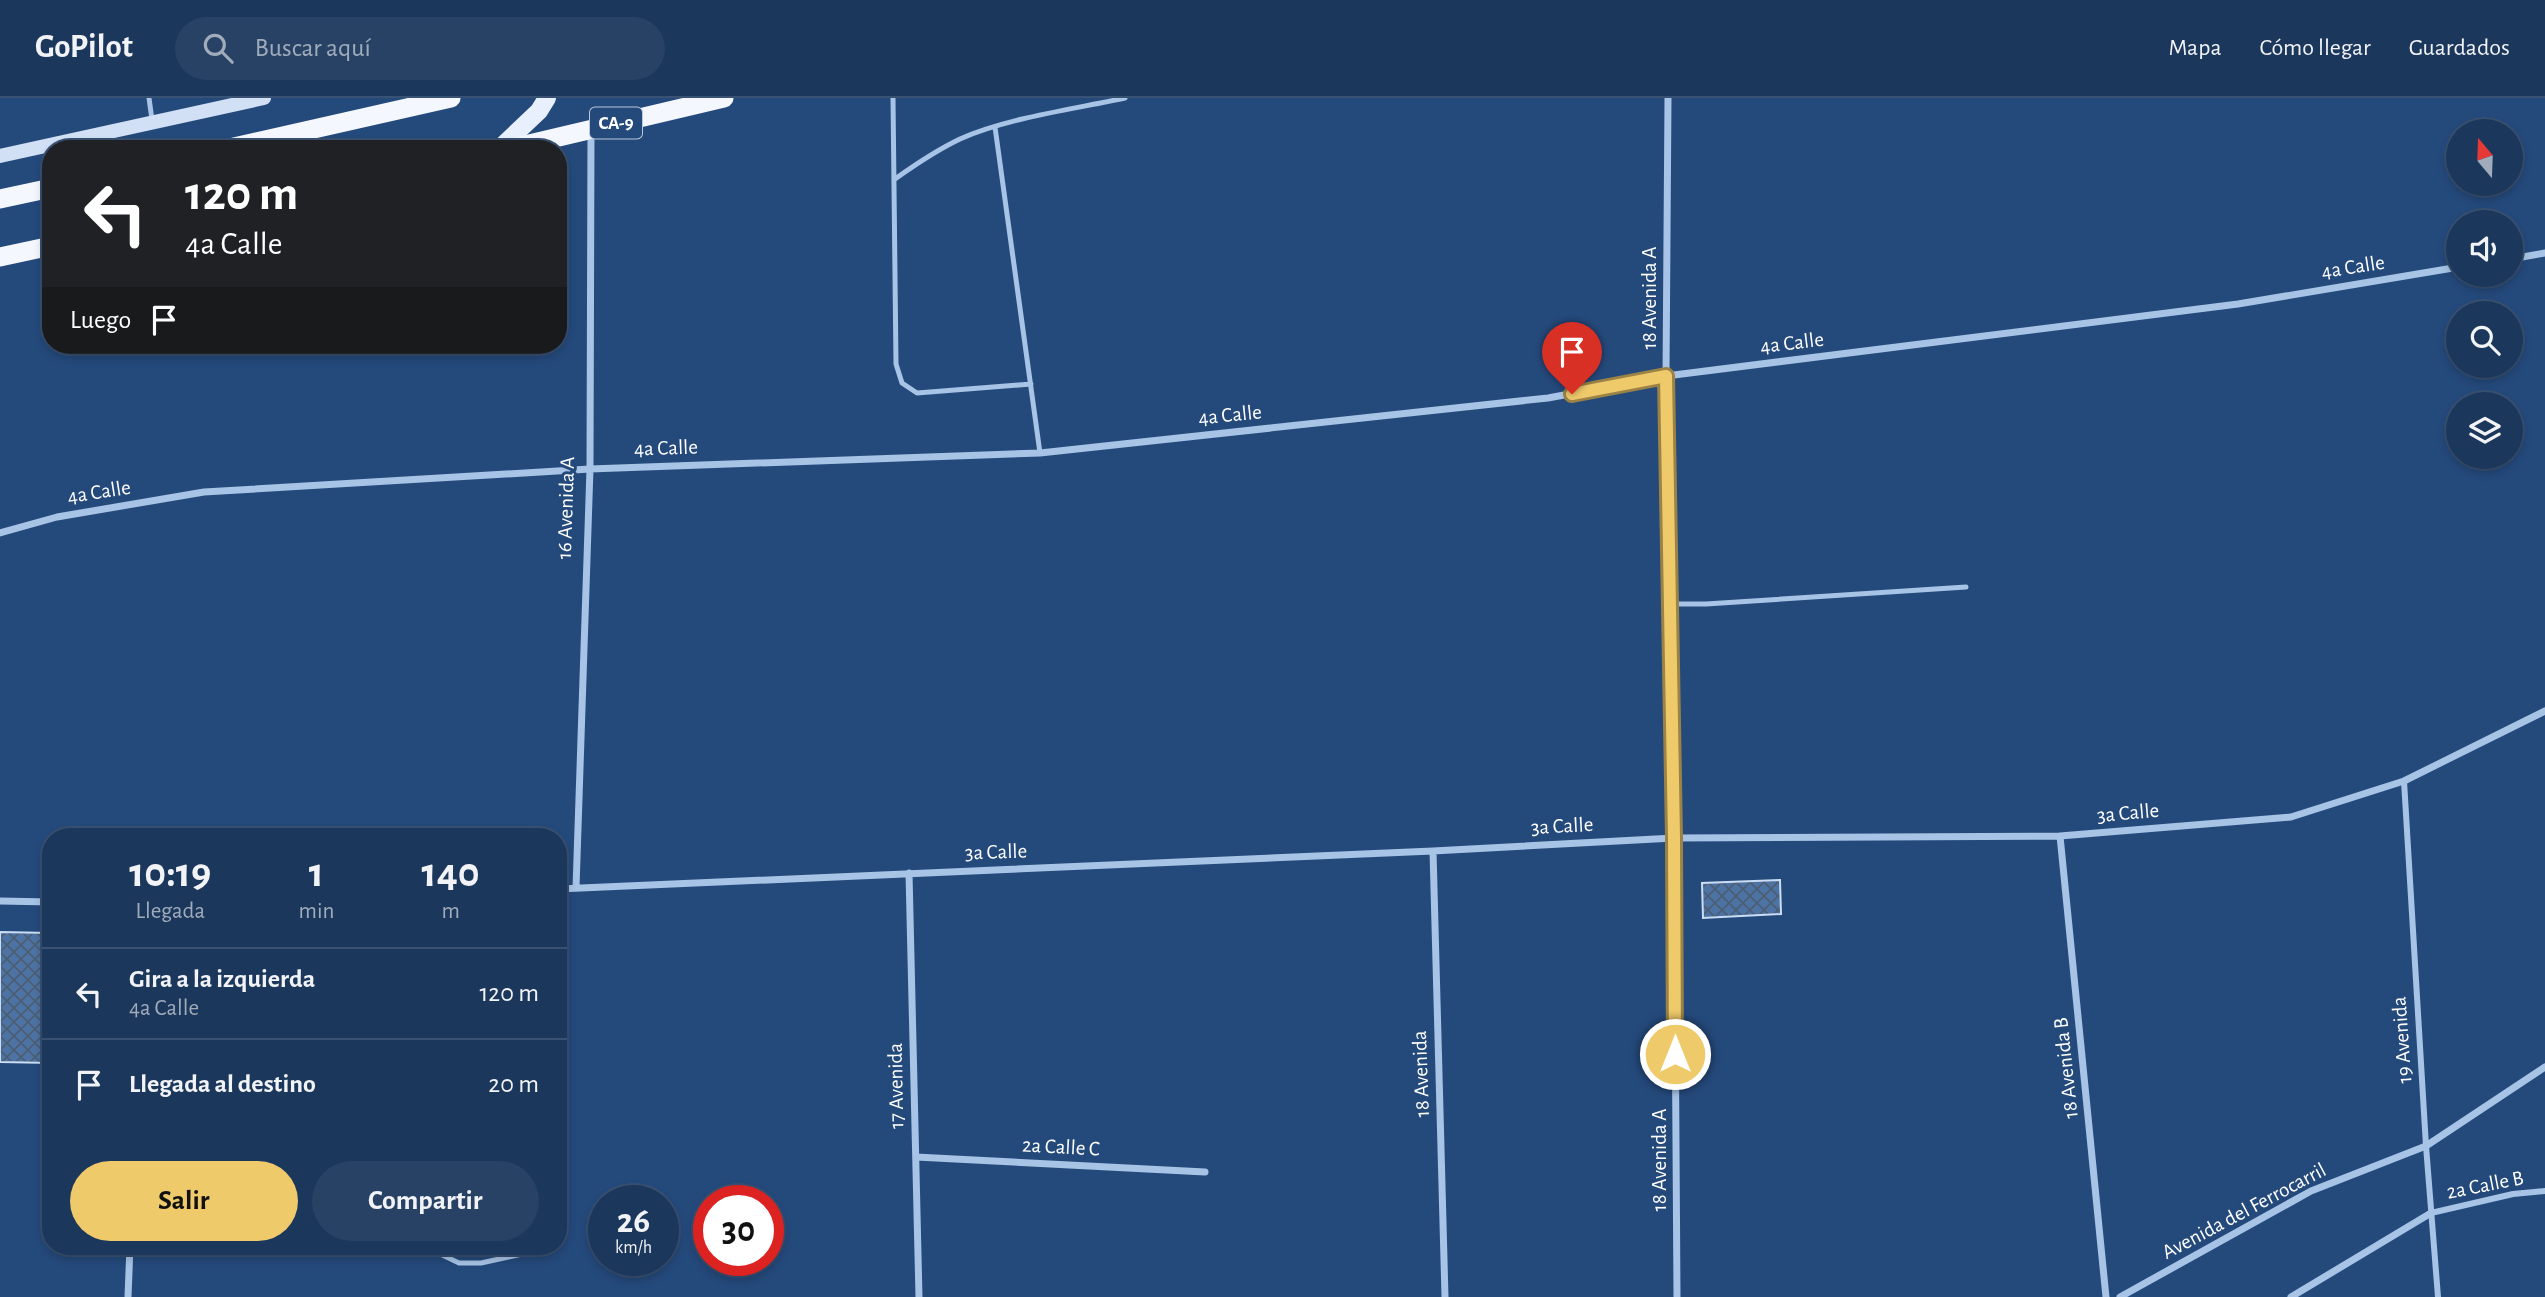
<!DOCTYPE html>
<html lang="es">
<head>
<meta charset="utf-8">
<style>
	:root { --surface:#1b375c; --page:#284265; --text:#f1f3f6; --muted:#a0acbb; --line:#395172; --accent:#efca6b }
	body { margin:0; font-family:"Alegreya Sans",sans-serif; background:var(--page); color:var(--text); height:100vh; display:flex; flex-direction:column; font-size:26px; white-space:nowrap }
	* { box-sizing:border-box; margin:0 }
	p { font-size:23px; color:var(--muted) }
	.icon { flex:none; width:38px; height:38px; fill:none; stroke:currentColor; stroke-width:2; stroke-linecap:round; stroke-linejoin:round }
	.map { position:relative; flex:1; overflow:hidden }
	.side { position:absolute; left:42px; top:730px; width:525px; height:427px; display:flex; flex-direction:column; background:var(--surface); border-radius:28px; box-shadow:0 4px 10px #0003,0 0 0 2px var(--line) }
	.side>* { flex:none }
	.banner { position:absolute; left:42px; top:42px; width:525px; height:214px; border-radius:28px; box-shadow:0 4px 10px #0003,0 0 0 2px var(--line); background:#202124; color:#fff; overflow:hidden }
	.needle { width:46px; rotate:341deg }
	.buttons { position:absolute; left:2446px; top:21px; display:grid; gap:14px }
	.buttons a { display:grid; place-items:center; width:77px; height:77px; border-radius:50%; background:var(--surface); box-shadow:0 4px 10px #0003,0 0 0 2px var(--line); font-size:35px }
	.speed { position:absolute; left:588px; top:1087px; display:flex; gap:14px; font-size:35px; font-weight:700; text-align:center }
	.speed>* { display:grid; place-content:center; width:91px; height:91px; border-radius:50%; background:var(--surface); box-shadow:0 4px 10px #0003,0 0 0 2px var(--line); line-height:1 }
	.speed small { font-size:18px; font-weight:400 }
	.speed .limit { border:10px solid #d22; background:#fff; color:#111 }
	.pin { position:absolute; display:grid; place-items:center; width:60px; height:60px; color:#fff; margin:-72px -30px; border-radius:50% 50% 50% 0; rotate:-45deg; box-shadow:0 0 7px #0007 }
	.pin .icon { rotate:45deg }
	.me { position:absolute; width:77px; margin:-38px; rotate:0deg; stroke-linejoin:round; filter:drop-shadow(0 0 5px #0008) }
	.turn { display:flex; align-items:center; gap:24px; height:147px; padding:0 28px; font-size:32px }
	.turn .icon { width:91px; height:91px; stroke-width:2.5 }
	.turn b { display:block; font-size:49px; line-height:60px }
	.then { display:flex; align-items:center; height:66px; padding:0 28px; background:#0003; gap:14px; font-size:26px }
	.eta { display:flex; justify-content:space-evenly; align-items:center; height:119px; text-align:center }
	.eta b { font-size:42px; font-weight:700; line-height:49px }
	.primary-button { display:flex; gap:14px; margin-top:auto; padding:14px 28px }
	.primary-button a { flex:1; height:80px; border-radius:42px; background:var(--accent); color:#111; font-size:28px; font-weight:700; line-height:80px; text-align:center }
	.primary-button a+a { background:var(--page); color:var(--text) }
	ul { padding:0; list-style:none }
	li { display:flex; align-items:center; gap:21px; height:91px; padding:0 28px; border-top:2px solid var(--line) }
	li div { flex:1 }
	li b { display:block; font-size:26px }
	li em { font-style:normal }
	header { display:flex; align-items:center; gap:42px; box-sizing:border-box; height:98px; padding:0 35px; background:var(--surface); border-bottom:2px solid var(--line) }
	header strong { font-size:33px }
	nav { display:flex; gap:38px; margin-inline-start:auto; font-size:24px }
	.search { width:490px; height:63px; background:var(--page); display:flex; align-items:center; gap:18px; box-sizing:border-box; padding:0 24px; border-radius:38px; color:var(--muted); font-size:26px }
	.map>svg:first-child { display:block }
	.building { fill:url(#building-cross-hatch); stroke:#caddf4; stroke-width:2 }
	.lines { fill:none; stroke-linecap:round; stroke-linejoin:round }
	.service { stroke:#a7c3e5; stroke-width:5 }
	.pedestrian { stroke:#a7c3e5; stroke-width:6 }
	.minor { stroke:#a7c3e5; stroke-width:7 }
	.secondary { stroke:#d1e0f5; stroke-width:14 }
	.primary { stroke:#e8f0fd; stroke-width:18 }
	.trunk { stroke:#f4f8fe; stroke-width:19 }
	.route-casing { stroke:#9b8346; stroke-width:18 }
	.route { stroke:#efca6b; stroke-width:12 }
	.labels { text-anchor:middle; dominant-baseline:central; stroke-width:6; stroke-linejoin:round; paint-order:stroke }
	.shield { fill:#24497b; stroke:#bdc8d7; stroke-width:2 }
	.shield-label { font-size:19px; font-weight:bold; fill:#fff }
	.street-label { font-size:21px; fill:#fff; stroke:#24497b }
</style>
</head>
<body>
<header>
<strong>GoPilot</strong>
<div class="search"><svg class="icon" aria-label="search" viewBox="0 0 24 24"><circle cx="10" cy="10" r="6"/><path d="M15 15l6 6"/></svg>Buscar aquí</div>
<nav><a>Mapa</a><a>Cómo llegar</a><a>Guardados</a></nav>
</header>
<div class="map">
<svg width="2545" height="1199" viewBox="0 0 2545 1199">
	<defs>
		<pattern id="building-cross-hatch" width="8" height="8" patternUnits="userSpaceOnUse" patternTransform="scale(1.75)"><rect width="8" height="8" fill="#4c73a4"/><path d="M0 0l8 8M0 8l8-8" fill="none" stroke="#4c5e74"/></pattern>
	</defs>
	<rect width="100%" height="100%" fill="#24497b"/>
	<path class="building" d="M1780 782 1781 816 1703 820 1702 785Z
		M0 834 51 835V965L0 964Z"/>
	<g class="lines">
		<path class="service" d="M149 0 152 22
			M893 0 896 266 902 285 917 295 1031 286
			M995 29 1040 355
			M895 81C916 66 937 52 960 41 1007 20 1074 11 1125 0
			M1670 506H1706L1966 489
			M429 1148 432 1152 459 1165H481L522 1156 530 1148"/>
		<path class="pedestrian" d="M2404 683 2426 1048 2438 1199
			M2431 1115 2513 1096 2545 1093"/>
		<path class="minor" d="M1668 0 1666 278 1674 740 1677 1199
			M2511 161 2545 155
			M0 435 57 419 204 394 590 371 1040 355 1548 300 1666 278 2238 206 2459 169
			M2060 738 2106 1199
			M1433 753 1445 1199
			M909 775 919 1199
			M576 790 590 371 591 32
			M558 791 1433 753 1674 740 2060 738 2291 719 2404 683 2545 613
			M0 803 51 804
			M916 1059 1205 1074
			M128 1199 130 1148
			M2120 1199 2311 1093 2426 1048 2545 969
			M2291 1199 2431 1115"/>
		<path class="secondary" d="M0 58 264 0"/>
		<path class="primary" d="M499 51 539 13 547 0"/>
		<path class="trunk" d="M225 51 451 0
			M508 51 724 0
			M0 101 51 90
			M0 159 51 148"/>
	</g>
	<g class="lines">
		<defs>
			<path id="route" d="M1572 296 1666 278 1674 740 1675 956"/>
		</defs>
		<use href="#route" class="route-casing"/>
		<use href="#route" class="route"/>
	</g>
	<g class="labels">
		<rect class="shield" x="590" y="9.5" width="52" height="31" rx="5"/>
		<g class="shield-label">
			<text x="616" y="25">CA-9</text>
		</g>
		<g class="street-label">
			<text transform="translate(2353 169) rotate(-9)">4a Calle</text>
			<text transform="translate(1649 200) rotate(-90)">18 Avenida A</text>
			<text transform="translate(1792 245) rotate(-7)">4a Calle</text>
			<text transform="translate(1230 317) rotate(-6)">4a Calle</text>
			<text transform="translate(666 350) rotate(-2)">4a Calle</text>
			<text transform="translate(99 394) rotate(-9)">4a Calle</text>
			<text transform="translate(566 410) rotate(-88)">16 Avenida A</text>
			<text transform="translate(2128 715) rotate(-5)">3a Calle</text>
			<text transform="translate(1562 728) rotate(-3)">3a Calle</text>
			<text transform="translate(996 754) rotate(-2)">3a Calle</text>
			<text transform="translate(2402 942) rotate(-94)">19 Avenida</text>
			<text transform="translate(2066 970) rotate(-96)">18 Avenida B</text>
			<text transform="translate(1421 976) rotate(-92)">18 Avenida</text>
			<text transform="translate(896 988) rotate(-91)">17 Avenida</text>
			<text transform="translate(1061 1049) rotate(3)">2a Calle C</text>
			<text transform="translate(1659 1062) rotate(-90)">18 Avenida A</text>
			<text transform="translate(2485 1087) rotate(-11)">2a Calle B</text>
			<text transform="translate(2244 1113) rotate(-28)">Avenida del Ferrocarril</text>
		</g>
	</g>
</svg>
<div class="buttons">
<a><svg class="needle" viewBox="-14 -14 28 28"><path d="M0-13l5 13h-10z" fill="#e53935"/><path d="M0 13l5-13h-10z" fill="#a0acbb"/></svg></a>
<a><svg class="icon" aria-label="sound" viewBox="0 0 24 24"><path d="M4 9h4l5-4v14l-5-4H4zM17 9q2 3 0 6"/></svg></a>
<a><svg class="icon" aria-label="search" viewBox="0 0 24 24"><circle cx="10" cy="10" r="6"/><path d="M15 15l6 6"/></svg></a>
<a><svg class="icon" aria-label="layers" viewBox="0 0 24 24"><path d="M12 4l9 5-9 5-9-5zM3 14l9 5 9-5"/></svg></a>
</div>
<div class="speed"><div>26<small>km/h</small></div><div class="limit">30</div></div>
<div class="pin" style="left:1572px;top:296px;background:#d93025"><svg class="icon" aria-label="arrive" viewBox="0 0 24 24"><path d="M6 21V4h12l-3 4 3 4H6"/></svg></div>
<svg class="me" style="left:1675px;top:956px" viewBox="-20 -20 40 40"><circle r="17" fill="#efca6b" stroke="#fff" stroke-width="3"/><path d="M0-11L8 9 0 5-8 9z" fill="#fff"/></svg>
<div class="banner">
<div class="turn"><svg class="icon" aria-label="left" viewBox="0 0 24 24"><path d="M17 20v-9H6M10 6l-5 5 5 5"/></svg><div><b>120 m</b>4a Calle</div></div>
<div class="then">Luego<svg class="icon" aria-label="arrive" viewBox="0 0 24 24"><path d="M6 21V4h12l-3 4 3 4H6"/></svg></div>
</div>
<section class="side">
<div class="eta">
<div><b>10:19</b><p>Llegada</p></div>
<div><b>1</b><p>min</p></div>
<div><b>140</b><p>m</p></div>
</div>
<ul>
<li><svg class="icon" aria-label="left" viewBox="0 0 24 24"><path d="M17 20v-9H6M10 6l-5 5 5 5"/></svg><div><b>Gira a la izquierda</b><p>4a Calle</p></div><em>120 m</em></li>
<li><svg class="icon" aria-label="arrive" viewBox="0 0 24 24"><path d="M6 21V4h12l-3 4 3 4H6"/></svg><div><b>Llegada al destino</b></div><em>20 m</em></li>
</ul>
<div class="primary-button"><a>Salir</a><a>Compartir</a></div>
</section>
</div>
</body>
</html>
